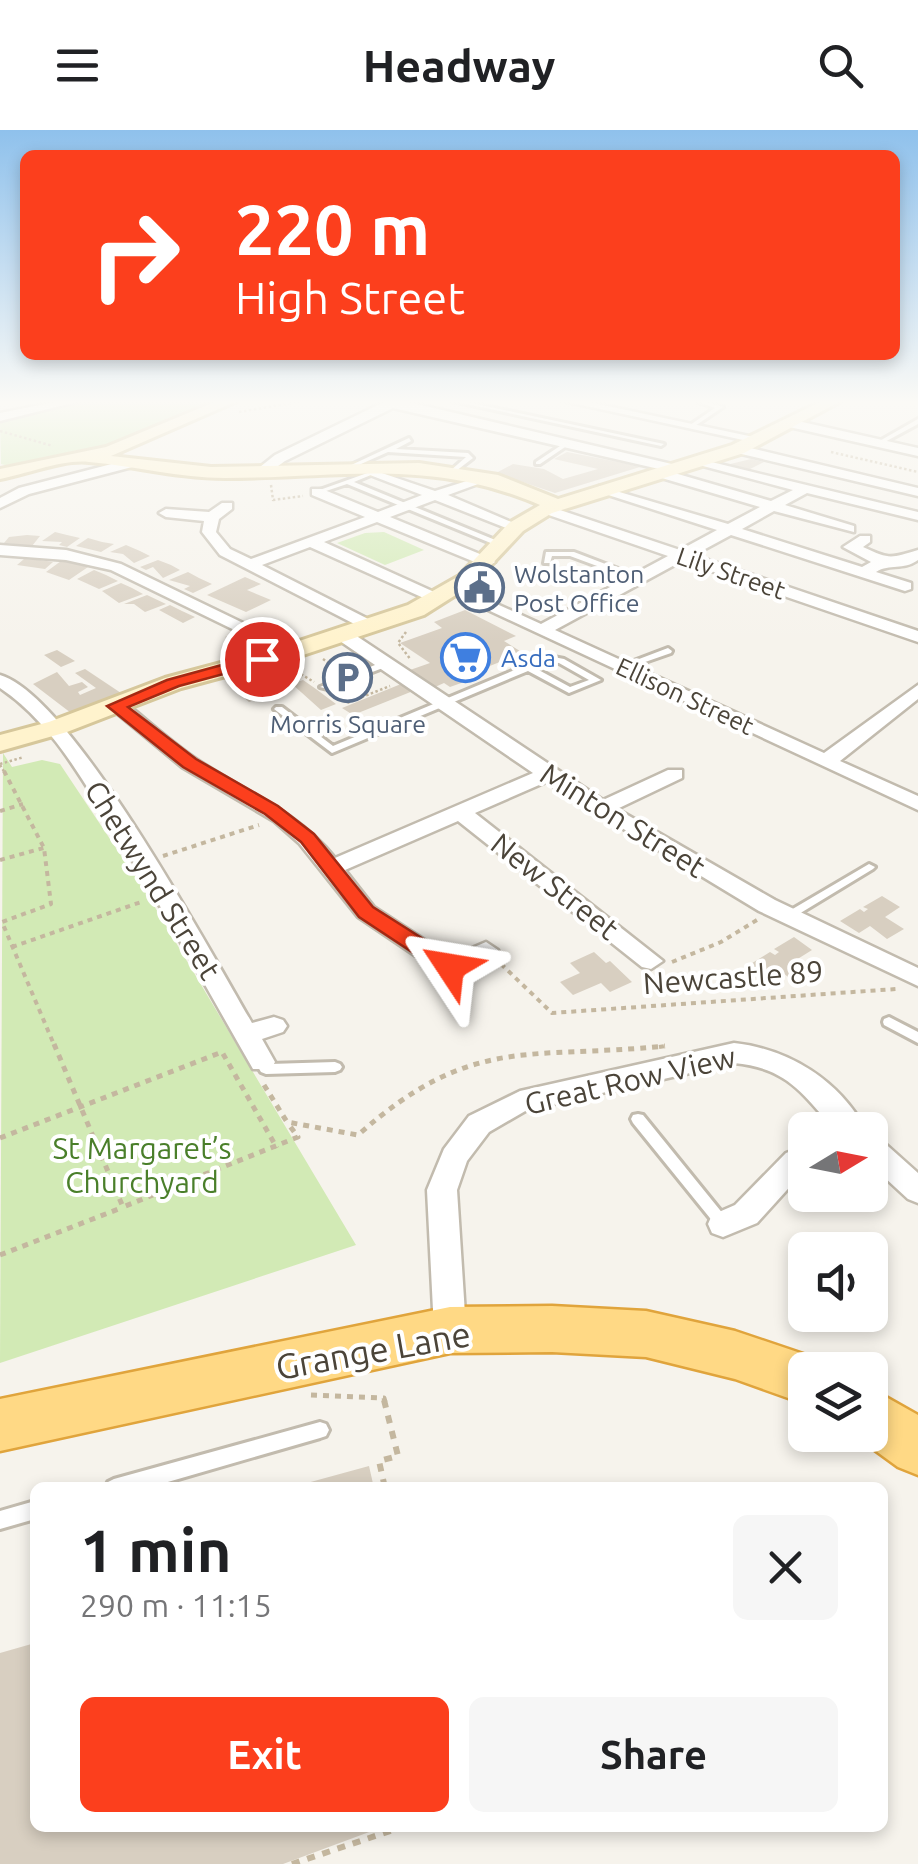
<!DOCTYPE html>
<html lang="en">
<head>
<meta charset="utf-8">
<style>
	:root { --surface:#fff; --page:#f6f6f6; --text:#202124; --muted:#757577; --accent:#fc3f1d }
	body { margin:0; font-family:Ubuntu,sans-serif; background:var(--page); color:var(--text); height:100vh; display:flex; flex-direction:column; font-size:38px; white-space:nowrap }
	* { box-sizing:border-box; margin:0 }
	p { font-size:32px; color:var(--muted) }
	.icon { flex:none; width:55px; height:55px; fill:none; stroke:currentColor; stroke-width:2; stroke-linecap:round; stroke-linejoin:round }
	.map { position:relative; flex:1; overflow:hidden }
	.drawer { position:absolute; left:30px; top:1352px; width:858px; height:350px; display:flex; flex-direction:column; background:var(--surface); border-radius:15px; box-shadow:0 5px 15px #0003 }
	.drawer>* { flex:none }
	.hud { position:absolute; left:20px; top:20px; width:880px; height:210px; border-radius:15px; box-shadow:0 5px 15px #0003; background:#fc3f1d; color:#fff; overflow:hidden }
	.needle { width:65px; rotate:80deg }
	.fabs { position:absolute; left:788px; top:982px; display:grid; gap:20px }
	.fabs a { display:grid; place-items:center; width:100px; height:100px; border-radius:15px; background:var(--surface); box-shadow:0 5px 15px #0003; font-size:50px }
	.pin { position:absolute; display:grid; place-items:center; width:85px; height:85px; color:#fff; margin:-42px; border:5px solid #fff; border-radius:50%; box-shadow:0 2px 10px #0007 }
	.me { position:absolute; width:110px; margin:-55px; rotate:303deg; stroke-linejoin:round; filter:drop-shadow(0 0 8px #0008) }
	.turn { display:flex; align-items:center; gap:35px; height:210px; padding:0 50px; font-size:45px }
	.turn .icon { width:130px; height:130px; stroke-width:2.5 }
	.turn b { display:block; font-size:70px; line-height:85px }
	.round { display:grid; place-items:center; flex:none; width:105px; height:105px; border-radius:15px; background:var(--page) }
	.head { display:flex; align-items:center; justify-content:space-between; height:170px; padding:0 50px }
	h1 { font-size:60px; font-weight:700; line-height:75px }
	.primary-button { display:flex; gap:20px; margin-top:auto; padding:20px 50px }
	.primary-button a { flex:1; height:115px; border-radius:15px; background:var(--accent); color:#fff; font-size:40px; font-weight:700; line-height:115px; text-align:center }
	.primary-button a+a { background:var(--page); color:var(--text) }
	header { display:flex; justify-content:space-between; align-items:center; height:130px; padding:0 50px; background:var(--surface); font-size:45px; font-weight:700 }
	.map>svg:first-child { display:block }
	.green { fill:#d2eab5 }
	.building { fill:#d8cfc1 }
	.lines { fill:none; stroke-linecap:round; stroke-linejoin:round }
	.service-casing { stroke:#c2bbae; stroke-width:6 }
	.minor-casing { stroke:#c2bbae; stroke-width:5 }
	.secondary-casing { stroke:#d6c79b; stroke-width:6 }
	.trunk-casing { stroke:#e0a43c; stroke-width:5 }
	.path-far3 { stroke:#c4b79f; stroke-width:2.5; stroke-dasharray:2.5 2.5; stroke-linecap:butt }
	.path-far2 { stroke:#c4b79f; stroke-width:4; stroke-dasharray:5 5; stroke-linecap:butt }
	.path-far1 { stroke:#c4b79f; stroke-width:5; stroke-dasharray:6 6; stroke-linecap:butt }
	.path { stroke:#c4b79f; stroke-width:6; stroke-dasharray:8 8; stroke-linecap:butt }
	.service { fill:#fff; fill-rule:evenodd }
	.minor { fill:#fff; fill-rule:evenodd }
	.secondary { fill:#fff3cd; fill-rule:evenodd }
	.trunk { fill:#ffd985; fill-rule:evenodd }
	.route { fill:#fc3f1d; stroke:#a42913; stroke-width:2.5 }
	.labels { text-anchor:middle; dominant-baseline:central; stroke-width:8; stroke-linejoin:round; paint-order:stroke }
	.far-street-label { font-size:25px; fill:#4b4439; stroke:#fff }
	.far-service-label { font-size:25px; fill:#4e5e75; stroke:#fff; text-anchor:start }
	.far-shop-label { font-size:25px; fill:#366cbe; stroke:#fff; text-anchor:start }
	.street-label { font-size:30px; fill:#4b4439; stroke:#fff }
	.park-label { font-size:30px; fill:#4a7f2a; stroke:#fff }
	.near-street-label { font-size:35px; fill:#4b4439; stroke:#fff }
</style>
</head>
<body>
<header><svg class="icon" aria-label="menu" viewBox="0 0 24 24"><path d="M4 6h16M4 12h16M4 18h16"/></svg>Headway<svg class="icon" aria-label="search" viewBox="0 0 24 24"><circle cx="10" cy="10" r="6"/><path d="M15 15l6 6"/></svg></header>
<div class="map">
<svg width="918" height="1734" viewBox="0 0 918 1734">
	<rect width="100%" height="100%" fill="#f6f3ec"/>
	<path class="green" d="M83 271H220C175 291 47 348 1 334L0 291Z
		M384 402 424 420 385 435 337 413 365 403Z
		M3 623 12 637 42 630 60 634 150 769 356 1115 0 1233Z"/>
	<path class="building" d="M567 322 623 333 640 337 555 363 496 343 513 334 544 339 563 349 598 339 554 329Z
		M751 329 764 332 744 342 722 336Z
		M55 402 67 405 80 408 67 417 59 415 62 412 42 411Z
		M27 405 40 406 32 416 4 413 9 407Z
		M88 408 102 412 114 414 101 422 76 416Z
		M126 415 140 421 150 426 134 433 123 424 110 422Z
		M24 429 40 430 53 432 45 439 17 435Z
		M158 430 171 435 180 440 163 448 153 437 146 440 140 437Z
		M61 431 76 434 88 437 69 450 46 442Z
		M94 440 106 445 118 451 99 459 77 449Z
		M188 442 199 448 212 454 193 463 184 459 190 456 169 450Z
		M245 447 261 454 247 460 271 470 246 482 207 465Z
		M121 453 132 458 143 464 119 473 102 461Z
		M147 465 166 474 145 482 134 474H124Z
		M170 475 182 481 195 487 183 493 159 480Z
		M465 480 516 506 504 511 523 523 472 543 478 547 450 557 444 553 435 557 410 540 430 533 400 513 442 498 434 492Z
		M237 502 256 513 243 518 225 507Z
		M57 520 75 531 61 537 44 525Z
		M85 539 121 563 71 583 33 554 57 542 69 556 82 552 88 557 78 562 80 565 96 558 75 543Z
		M303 550 316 559 336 574 321 580 292 554Z
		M278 553 287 558 249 572 241 565Z
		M401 554 413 561 353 585 342 578Z
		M882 766 900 777 885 787 904 799 887 809 870 796 859 803 840 791 860 779 864 782 868 779 863 777Z
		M794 807 812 820 796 830 814 843 797 855 780 840 767 848 749 835 770 822 775 825 779 822 774 819Z
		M594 822 606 833 610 831 632 852 610 862 601 853 573 865 560 852 580 843 570 833Z
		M369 1336 374 1358H297L296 1356Z
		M35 1513V1698H380L283 1734H0V1523Z"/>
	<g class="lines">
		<defs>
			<path id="service" d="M453 271H462L664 314 661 316Z
				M696 271H704L723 277 692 298 690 295 715 278Z
				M918 289V294L881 314 876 313Z
				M409 308 411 311 396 319 468 323 473 328 452 344 450 343V341L466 327 388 322 352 338 347 337Z
				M563 314 568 315 540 334H536V332Z
				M373 341 378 342 354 352 505 414 498 416 347 354 317 364 314 362Z
				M546 422H574L642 448 635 450 570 426H552L550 433H544Z
				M668 518 672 521 671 523 625 539 618 537Z
				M548 526 564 529 601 550 569 563 528 541 332 623 274 579 276 577H282L333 616ZM549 532 559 533 589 550 570 557 535 538Z
				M385 531 389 534 388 536 328 559 320 557Z
				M869 734 875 737 873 739 789 790 785 791 779 787Z
				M889 887 918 902V913L884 895 883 892 884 889Z
				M262 927 267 929 270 934 335 932 340 934 342 937 340 940 335 942 266 944 261 942 255 932 257 929Z
				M638 984 643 985 728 1090 731 1094 728 1098 723 1100 718 1098 633 993 631 989 633 985Z
				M320 1292 326 1294 329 1300 326 1306 320 1308 147 1358H105L108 1352 114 1349Z
				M35 1371V1389L0 1399V1381Z"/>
			<path id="minor" d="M60 271H80L0 291V283Z
				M386 271H404L676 335 678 338 671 342 771 371 793 360 688 332 695 328 918 382V390L807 363 785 375 854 396V402L774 381 742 399 862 437 871 432 843 417 860 406H870V412L863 417C891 430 890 428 918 420V430C903 441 890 433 876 442L911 453V459L905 461 731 405 694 425 918 501V512L682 431 555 500 824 623 918 555V569L840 631 918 666V680L443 459 457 456 541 494 668 426 540 382V376L545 375 680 420 717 400 599 362V356L728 394 760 377 655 346 653 343 659 339 393 278 285 331 267 344 255 341 275 325Z
				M563 271H584L763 309 757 313Z
				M789 289 918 318V326L785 296Z
				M738 315 918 358V366L733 322 732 319Z
				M127 330 132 331V337L29 364 0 378V368L19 358Z
				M370 339 435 361 489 344V350L448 365 523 397 511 400 435 370 390 387 492 429 495 432 487 437 377 392 324 412 443 466V472L437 474 310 417 262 435 376 493 378 497 370 502 220 425 202 402 204 391 166 387 159 383 166 379 209 382 222 373H232V379L219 389 216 402 230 419 251 429 365 387 312 365V359H322L378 382 422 365 370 345Z
				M0 415 66 420 121 434 301 521 286 525 111 440 66 430 0 425Z
				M337 501H349L603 670 668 640H682V648L617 679 775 770 918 838V856L759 781 546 652 475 683 663 831 651 839 642 837 458 691 345 740 374 777 451 827 486 812 498 820 494 826 459 843H441L358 787 299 713 274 691 182 637 107 575 109 571H123C147 590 171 612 196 629 245 662 297 681 335 728L533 643 337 509Z
				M0 545C72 566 210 821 252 893L274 887 283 890 287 896 283 902 262 909 275 932 271 939H253C207 859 163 778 114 700 81 648 52 593 0 558Z
				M734 913C789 919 839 950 866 1000H835C802 963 787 938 734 933L527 980 489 1002 467 1031 457 1060 466 1200 461 1210 450 1215 439 1210 434 1200 427 1060 444 1019 469 986 520 961Z
				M870 1006 880 1009 918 1043V1073L908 1069 870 1034Z
				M805 1016V1040L757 1093 723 1107 712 1103 708 1094 712 1085 735 1075 786 1023Z"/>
			<path id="secondary" d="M217 271H237L111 326 211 337 419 333 498 345 558 369 732 315 822 271H841L744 323 552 383 523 401 473 454 424 485 300 526 181 558 67 602 0 621V605L49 592 165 548 284 516 408 475 459 446 509 393 540 375C429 327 340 348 225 348 179 348 135 336 89 332 63 329 27 344 0 349V339L106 317Z"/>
			<path id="trunk" d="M552 1176 646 1181 735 1201 824 1231 828 1240H805V1274L735 1249 646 1227 552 1222 450 1223 0 1321V1269L450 1177Z
				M870 1258 918 1285V1345L898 1337 854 1305H870Z"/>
		</defs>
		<use href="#service" class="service-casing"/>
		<use href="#minor" class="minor-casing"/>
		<use href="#secondary" class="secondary-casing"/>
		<use href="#trunk" class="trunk-casing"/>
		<path class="path-far3" d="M239 282 303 271
			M0 301 53 316
			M831 322 918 342
			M271 355 273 370 303 366
			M406 502 398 513 411 530
			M323 529 336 538
			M231 555 238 561 299 543 314 552
			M339 568 347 573 390 556
			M0 634 24 627
			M0 635 5 643"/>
		<path class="path-far2" d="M4 641 44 718 51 774 2 792 55 917
			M0 681 23 674
			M163 726 259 695
			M0 730 47 717
			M12 817 144 771
			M672 832 721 812 757 790
			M501 834 552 883 896 859
			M659 917 665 916"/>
		<path class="path-far1" d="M54 914 123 1077 298 1007 287 992
			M264 955 287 992 358 1005C472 904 528 930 665 916
			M0 1008 222 922 277 1018
			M0 1125 121 1078
			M311 1265 384 1268 385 1272"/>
		<path class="path" d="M384 1270 398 1326 379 1331 385 1358
			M292 1734 399 1698"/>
		<use href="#service" class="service"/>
		<use href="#minor" class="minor"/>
		<use href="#secondary" class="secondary"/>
		<use href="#trunk" class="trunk"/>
	</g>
	<linearGradient id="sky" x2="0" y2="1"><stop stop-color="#8fc1ec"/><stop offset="0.53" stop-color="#fbfaf6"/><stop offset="1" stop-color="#fbfaf6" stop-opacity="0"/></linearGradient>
	<rect width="918" height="513" fill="url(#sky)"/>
	<path class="route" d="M262 524 268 525V532L179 556 128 577 196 629 278 676 314 704 373 777 458 831 461 837 458 842H442L359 787 301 712 265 684 183 637 107 576 167 550Z"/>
	<defs>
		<symbol id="civic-ring" viewBox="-11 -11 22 22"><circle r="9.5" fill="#fff" stroke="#5c6f8a" stroke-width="1.5"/><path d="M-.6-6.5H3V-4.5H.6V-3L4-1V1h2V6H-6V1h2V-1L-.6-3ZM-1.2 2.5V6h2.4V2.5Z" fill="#5c6f8a"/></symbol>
		<symbol id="supermarket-ring" viewBox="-11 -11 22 22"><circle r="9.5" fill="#fff" stroke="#3f7fe0" stroke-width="1.5"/><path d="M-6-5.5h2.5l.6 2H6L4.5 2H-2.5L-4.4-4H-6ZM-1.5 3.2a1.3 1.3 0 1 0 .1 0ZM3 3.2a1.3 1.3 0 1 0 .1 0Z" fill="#3f7fe0"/></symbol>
		<symbol id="parking-ring" viewBox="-11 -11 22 22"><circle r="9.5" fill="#fff" stroke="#5c6f8a" stroke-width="1.5"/><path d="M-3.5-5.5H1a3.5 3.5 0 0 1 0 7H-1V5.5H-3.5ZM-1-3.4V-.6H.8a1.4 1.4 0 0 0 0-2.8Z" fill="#5c6f8a"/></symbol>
	</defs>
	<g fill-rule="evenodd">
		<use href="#civic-ring" x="452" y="430" width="55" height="55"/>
		<use href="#supermarket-ring" x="438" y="500" width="55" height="55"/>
		<use href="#parking-ring" x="320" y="520" width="55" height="55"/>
	</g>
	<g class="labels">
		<g class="far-street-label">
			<text transform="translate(731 443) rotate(19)">Lily Street</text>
			<text transform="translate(685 566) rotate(25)">Ellison Street</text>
		</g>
		<g class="far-service-label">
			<text x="514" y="444">Wolstanton<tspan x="514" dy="29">Post Office</tspan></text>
			<text x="348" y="594" text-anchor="middle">Morris Square</text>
		</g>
		<g class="far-shop-label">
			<text x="501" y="528">Asda</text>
		</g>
		<g class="street-label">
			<text transform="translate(623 690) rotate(32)">Minton Street</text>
			<text transform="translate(153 750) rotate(58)">Chetwynd Street</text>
			<text transform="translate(555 756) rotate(38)">New Street</text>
			<text transform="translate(733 847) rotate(-4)">Newcastle 89</text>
			<text transform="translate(630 950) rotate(-13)">Great Row View</text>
		</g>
		<g class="park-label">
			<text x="142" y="1018">St Margaret’s<tspan x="142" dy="34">Churchyard</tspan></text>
		</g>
		<g class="near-street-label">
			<text transform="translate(373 1220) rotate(-10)">Grange Lane</text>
		</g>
	</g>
</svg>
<div class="fabs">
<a><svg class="needle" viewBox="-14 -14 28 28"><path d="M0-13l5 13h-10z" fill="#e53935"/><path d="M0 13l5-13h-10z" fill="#757577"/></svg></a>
<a><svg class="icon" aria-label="sound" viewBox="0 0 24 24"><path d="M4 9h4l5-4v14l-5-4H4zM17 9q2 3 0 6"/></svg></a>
<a><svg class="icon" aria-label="layers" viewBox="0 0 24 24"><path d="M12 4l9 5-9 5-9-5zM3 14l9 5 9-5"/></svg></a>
</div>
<div class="pin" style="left:262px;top:529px;background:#d93025"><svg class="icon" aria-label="arrive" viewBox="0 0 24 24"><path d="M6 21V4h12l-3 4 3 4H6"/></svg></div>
<svg class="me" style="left:450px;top:837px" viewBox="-20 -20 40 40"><path d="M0-17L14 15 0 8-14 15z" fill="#fc3f1d" stroke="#fff" stroke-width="4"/></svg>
<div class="hud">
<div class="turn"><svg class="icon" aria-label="right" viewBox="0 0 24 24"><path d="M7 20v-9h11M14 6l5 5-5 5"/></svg><div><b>220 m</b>High Street</div></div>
</div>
<section class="drawer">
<div class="head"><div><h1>1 min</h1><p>290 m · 11:15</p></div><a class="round"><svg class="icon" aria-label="close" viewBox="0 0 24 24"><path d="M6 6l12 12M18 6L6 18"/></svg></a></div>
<div class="primary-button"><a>Exit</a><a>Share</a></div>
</section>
</div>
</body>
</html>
